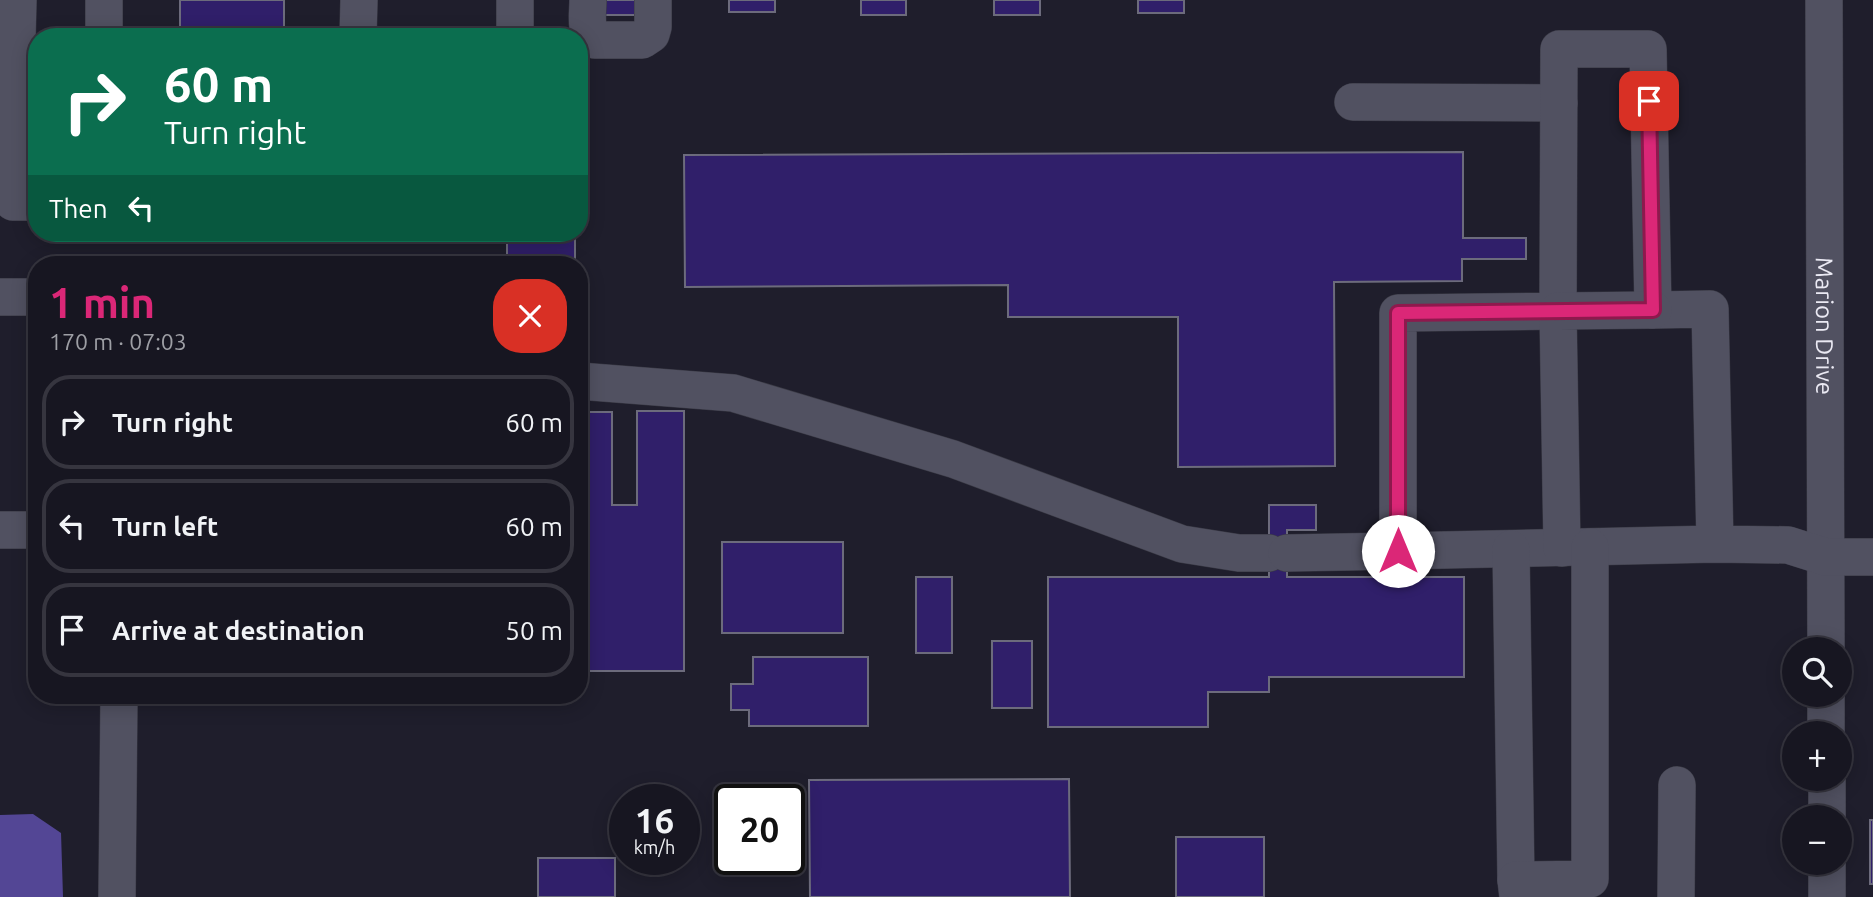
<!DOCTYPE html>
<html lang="en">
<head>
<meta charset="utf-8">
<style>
	:root { --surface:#171621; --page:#24232e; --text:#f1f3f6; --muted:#9e9fa5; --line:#36353f; --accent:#db2777 }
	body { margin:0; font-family:Ubuntu,sans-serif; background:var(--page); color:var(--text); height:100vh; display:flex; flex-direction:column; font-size:26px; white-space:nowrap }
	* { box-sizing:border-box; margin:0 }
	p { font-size:23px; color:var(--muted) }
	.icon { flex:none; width:38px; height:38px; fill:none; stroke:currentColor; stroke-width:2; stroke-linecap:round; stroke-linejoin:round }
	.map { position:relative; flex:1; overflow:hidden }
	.drawer { position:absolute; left:28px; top:256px; width:560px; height:448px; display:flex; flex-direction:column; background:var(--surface); border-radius:28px; box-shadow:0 4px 18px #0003,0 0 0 2px var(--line) }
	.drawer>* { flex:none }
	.banner { position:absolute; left:28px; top:28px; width:560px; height:214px; border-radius:28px; box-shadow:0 4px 18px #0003,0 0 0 2px var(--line); background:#0b6e4f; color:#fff; overflow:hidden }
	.buttons { position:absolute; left:1782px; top:637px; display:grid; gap:14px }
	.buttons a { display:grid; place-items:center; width:70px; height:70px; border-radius:50%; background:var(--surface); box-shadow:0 4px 18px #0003,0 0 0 2px var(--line); font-size:35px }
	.speed { position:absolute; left:609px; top:784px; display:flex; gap:14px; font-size:35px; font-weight:700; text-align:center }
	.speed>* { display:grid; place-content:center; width:91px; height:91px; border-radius:50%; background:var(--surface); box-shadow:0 4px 18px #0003,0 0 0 2px var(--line); line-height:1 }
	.speed small { font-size:18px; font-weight:400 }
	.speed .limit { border:4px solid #111; border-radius:10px; background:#fff; color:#111 }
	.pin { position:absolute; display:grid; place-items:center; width:60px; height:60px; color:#fff; margin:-30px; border-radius:14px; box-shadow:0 4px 10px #0006 }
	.me { position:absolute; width:77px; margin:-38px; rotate:0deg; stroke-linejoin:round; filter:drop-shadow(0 0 5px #0008) }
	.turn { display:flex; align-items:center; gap:24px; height:147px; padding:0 21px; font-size:32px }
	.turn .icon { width:91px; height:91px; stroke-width:2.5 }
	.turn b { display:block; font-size:49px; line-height:60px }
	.then { display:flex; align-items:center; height:66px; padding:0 21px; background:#0003; gap:14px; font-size:26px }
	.round { display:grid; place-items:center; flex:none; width:74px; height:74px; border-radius:28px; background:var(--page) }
	.headline { display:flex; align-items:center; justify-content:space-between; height:119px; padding:0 21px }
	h1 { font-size:42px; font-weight:700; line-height:52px; color:var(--accent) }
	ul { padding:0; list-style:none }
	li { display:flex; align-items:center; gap:21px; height:94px; margin:0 14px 10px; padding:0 7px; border:4px solid var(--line); border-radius:28px }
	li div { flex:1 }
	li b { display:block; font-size:26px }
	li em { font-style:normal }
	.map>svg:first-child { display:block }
	.water { fill:#534695 }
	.building { fill:#301f6a; stroke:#6c6b7c; stroke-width:2 }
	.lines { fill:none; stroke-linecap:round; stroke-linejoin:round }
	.minor-casing { stroke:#3a3a45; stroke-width:38 }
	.minor { stroke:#515161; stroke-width:37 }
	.route-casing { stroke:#8e194d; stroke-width:18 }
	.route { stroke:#db2777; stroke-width:12 }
	.labels { text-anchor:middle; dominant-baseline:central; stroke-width:5; stroke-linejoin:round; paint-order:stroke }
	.street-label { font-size:24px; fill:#eae9f3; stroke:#1f1e2c }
</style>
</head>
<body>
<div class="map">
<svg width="1873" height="897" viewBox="0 0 1873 897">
	<rect width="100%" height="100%" fill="#1f1e2c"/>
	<path class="water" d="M33 814 61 833 63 897H0V815Z"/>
	<path class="building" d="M180 0H284V37H180Z
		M600 0H643V15H600Z
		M729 0H775V12H729Z
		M861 0H906V15H861Z
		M994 0H1040V15H994Z
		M1138 0H1184V13H1138Z
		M1463 152V238H1526V259H1462V281L1334 282 1335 466 1178 467V317H1008V285L685 287 684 155Z
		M507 233H575V264H507Z
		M637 411H684V671H579V412H612V505H637Z
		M1269 505H1316V530H1287V577H1464V677H1269V692H1208V727H1048V577H1269Z
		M722 542H843V633H722Z
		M916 577H952V653H916Z
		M992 641H1032V708H992Z
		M753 657H868V726H749V710H731V684H753Z
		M1069 779 1070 897H810L809 780Z
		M1870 820H1873V884H1870Z
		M1176 837H1264V897H1176Z
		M538 858H615V897H538Z"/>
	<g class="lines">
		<defs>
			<g id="minor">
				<path d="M18 0 13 202H37"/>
				<path d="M515 0V37"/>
				<path d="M588 0C588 14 584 30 595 40H642L651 34 653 27V0"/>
				<path id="s1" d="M1824 0 1826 649"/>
				<path d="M104 37V0"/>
				<path d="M358 37 359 0"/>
				<path d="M1353 102 1559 103"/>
				<path d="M0 297H37"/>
				<path d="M579 381 733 393 953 459 1182 544 1239 553H1269"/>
				<path d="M0 530H37"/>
				<path d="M1715 544 1710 309 1653 310 1648 49H1559L1558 311 1398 313V551L1715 544 1788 545 1826 557H1873"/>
				<path d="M1562 548 1558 311 1653 310"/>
				<path d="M1511 549 1516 880 1518 897"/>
				<path d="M1287 553 1398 551"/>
				<path d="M1826 695V733"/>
				<path d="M1827 779V817"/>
				<path d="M1827 863V897"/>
				<path d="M1516 880 1590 879V547"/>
				<path d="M117 897 119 695"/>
				<path d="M1676 897 1677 785"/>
			</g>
		</defs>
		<use href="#minor" class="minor-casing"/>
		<use href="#minor" class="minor"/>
	</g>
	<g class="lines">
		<defs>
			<path id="route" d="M1398 551V313L1653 310 1649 101"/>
		</defs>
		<use href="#route" class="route-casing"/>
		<use href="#route" class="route"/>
	</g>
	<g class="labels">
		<g class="street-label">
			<text stroke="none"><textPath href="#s1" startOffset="326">Marion Drive</textPath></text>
		</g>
	</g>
</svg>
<div class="buttons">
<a><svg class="icon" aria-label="search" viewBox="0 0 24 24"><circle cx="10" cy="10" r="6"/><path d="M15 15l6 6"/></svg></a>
<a>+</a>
<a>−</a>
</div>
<div class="speed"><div>16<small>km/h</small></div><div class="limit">20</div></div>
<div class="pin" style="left:1649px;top:101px;background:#d93025"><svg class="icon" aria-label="arrive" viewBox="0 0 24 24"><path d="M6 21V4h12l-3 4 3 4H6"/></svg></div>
<svg class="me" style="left:1398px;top:551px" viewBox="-20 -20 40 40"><circle r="19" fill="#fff"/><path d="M0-13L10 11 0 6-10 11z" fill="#db2777"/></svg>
<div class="banner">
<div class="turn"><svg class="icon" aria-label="right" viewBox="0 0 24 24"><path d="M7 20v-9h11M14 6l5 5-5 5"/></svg><div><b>60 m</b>Turn right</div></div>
<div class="then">Then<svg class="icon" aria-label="left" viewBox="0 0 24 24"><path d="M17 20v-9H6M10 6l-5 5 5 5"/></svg></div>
</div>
<section class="drawer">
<div class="headline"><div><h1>1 min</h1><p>170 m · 07:03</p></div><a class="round" style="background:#d93025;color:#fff"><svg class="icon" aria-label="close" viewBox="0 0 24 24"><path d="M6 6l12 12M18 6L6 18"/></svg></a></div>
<ul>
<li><svg class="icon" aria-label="right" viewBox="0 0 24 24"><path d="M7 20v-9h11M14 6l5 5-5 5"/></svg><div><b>Turn right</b></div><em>60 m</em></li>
<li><svg class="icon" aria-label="left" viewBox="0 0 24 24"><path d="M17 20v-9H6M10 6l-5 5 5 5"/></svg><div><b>Turn left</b></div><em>60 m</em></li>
<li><svg class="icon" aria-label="arrive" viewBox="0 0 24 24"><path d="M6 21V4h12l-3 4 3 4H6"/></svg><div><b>Arrive at destination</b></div><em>50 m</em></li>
</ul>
</section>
</div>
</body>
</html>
